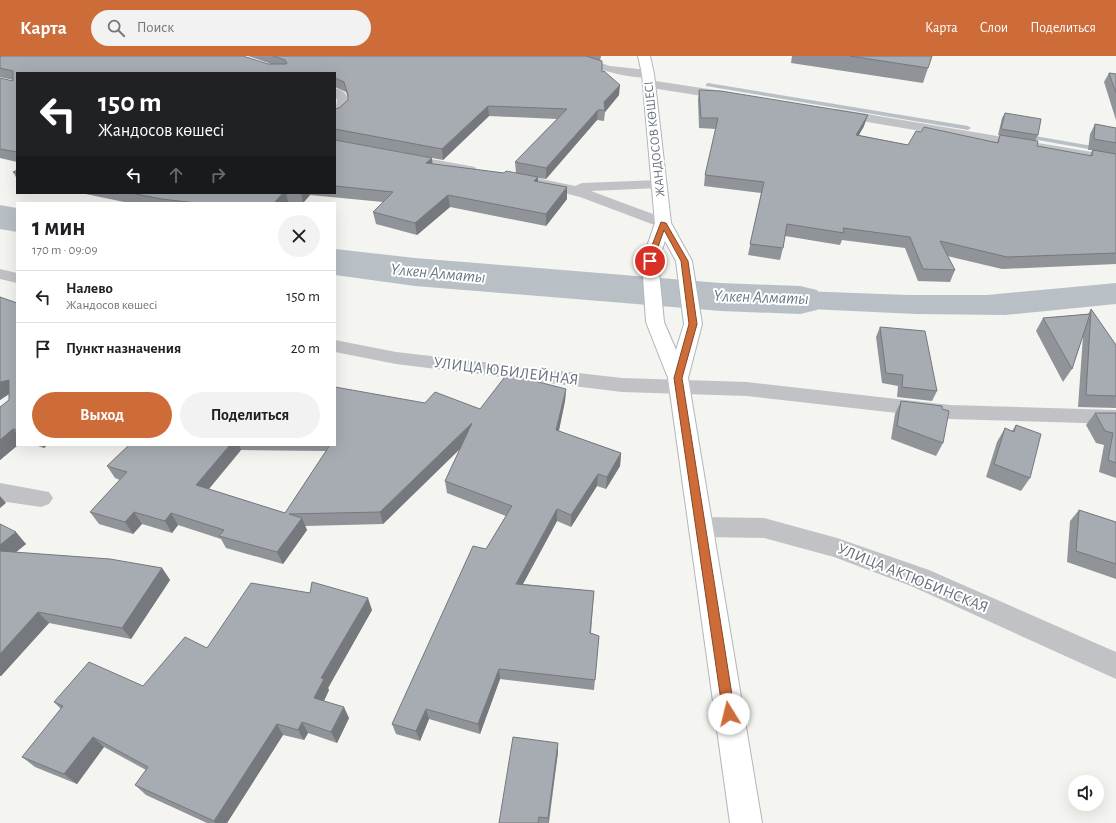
<!DOCTYPE html>
<html lang="ru">
<head>
<meta charset="utf-8">
<style>
	:root { --surface:#fff; --page:#f2f2f2; --text:#202124; --muted:#757577; --line:#e0e0e0; --accent:#cd6c38 }
	body { margin:0; font-family:"Alegreya Sans",sans-serif; background:var(--page); color:var(--text); height:100vh; display:flex; flex-direction:column; font-size:15px; white-space:nowrap }
	* { box-sizing:border-box; margin:0 }
	p { font-size:13px; color:var(--muted) }
	.icon { flex:none; width:22px; height:22px; fill:none; stroke:currentColor; stroke-width:2; stroke-linecap:round; stroke-linejoin:round }
	.map { position:relative; flex:1; overflow:hidden }
	.sheet { position:absolute; left:16px; top:146px; width:320px; height:244px; display:flex; flex-direction:column; background:var(--surface); border-radius:0px; box-shadow:0 4px 16px #0002 }
	.sheet>* { flex:none }
	.top-card { position:absolute; left:16px; top:16px; width:320px; height:122px; border-radius:0px; box-shadow:0 4px 16px #0002; background:#202124; color:#fff; overflow:hidden }
	.controls { position:absolute; left:1068px; top:719px; display:grid; gap:8px }
	.controls a { display:grid; place-items:center; width:36px; height:36px; border-radius:50%; background:var(--surface); box-shadow:0 4px 16px #0002; font-size:20px }
	.pin { position:absolute; display:grid; place-items:center; width:34px; height:34px; color:#fff; margin:-17px; border:2px solid #fff; border-radius:50%; box-shadow:0 1px 4px #0007 }
	.me { position:absolute; width:44px; margin:-22px; rotate:351deg; stroke-linejoin:round; filter:drop-shadow(0 0 3px #0008) }
	.turn { display:flex; align-items:center; gap:14px; height:84px; padding:0 16px; font-size:18px }
	.turn .icon { width:52px; height:52px; stroke-width:2.5 }
	.turn b { display:block; font-size:28px; line-height:34px }
	.lanes { display:flex; align-items:center; height:38px; padding:0 16px; background:#0003; justify-content:center; gap:20px; direction:ltr }
	.lanes .off { opacity:.35 }
	.round { display:grid; place-items:center; flex:none; width:42px; height:42px; border-radius:21px; background:var(--page) }
	.overview { display:flex; align-items:center; justify-content:space-between; height:68px; padding:0 16px }
	h1 { font-size:24px; font-weight:600; line-height:30px }
	.button { display:flex; gap:8px; margin-top:auto; padding:8px 16px }
	.button a { flex:1; height:46px; border-radius:24px; background:var(--accent); color:#fff; font-size:16px; font-weight:600; line-height:46px; text-align:center }
	.button a+a { background:var(--page); color:var(--text) }
	ul { padding:0; list-style:none }
	li { display:flex; align-items:center; gap:12px; height:52px; padding:0 16px; border-top:1px solid var(--line) }
	li div { flex:1 }
	li b { display:block; font-size:15px }
	li em { font-style:normal }
	header { display:flex; align-items:center; gap:24px; box-sizing:border-box; height:56px; padding:0 20px; background:var(--accent); color:#fff }
	header strong { font-size:19px }
	nav { display:flex; gap:22px; margin-inline-start:auto; font-size:14px }
	.search { width:280px; height:36px; background:var(--page); display:flex; align-items:center; gap:10px; box-sizing:border-box; padding:0 14px; border-radius:22px; color:var(--muted); font-size:15px }
	.map>svg:first-child { display:block }
	.water { fill:#b9c0c5 }
	.lines { fill:none; stroke-linecap:round; stroke-linejoin:round }
	.stream { fill:#b9c0c5; fill-rule:evenodd }
	.river { fill:#b9c0c5; fill-rule:evenodd }
	.secondary-casing { stroke:#b2b6ba; stroke-width:2 }
	.minor { fill:#c0c2c5; fill-rule:evenodd }
	.tertiary { fill:#c0c2c5; fill-rule:evenodd }
	.secondary { fill:#fff; fill-rule:evenodd }
	.wall { fill:#909499; fill-rule:evenodd }
	.shaded-wall { fill:#75787d }
	.building { fill:#a7acb2; stroke:#75787d }
	.route { fill:#cd6c38; stroke:#854624 }
	.labels { text-anchor:middle; dominant-baseline:central; stroke-width:4; stroke-linejoin:round; paint-order:stroke }
	.far-street-label { font-size:13px; fill:#67717e; stroke:#fff }
	.street-label { font-size:16px; fill:#67717e; stroke:#fff }
	.water-label { font-size:17px; font-style:italic; fill:#687882; stroke:#fff }
</style>
</head>
<body>
<header>
<strong>Карта</strong>
<div class="search"><svg class="icon" aria-label="search" viewBox="0 0 24 24"><circle cx="10" cy="10" r="6"/><path d="M15 15l6 6"/></svg>Поиск</div>
<nav><a>Карта</a><a>Слои</a><a>Поделиться</a></nav>
</header>
<div class="map">
<svg width="1116" height="767" viewBox="0 0 1116 767">
	<rect width="100%" height="100%" fill="#f4f4f1"/>
	<path class="water" d="M1116 227V248L1005 259 916 258 722 249 719 232 908 239H987Z"/>
	<g class="lines">
		<path class="stream" d="M708 27 968 70 971 72 968 74 706 30V28Z
			M1023 78 1116 94V98L1021 81 1020 80Z"/>
		<path class="river" d="M0 149 17 152V176L0 173Z
			M335 193 415 202 721 227 800 230 817 234 824 244 817 254 800 258 721 255 415 230 335 219Z"/>
		<defs>
			<path id="secondary" d="M638 0H650L654 18 671 167 692 205 702 268 688 322 762 767H730L668 322 646 266 642 205 655 167 642 18ZM665 185 676 205 684 268 676 294 664 266 658 205Z"/>
		</defs>
		<use href="#secondary" class="secondary-casing"/>
		<path class="minor" d="M562 0H579L610 10 648 14 654 18C645 30 578 7 564 2Z
			M335 32C347 35 349 42 349 53L340 62 335 63 337 43 335 42Z
			M0 213 17 217V227L0 223Z
			M335 284 396 296 622 322 747 326 950 349 1116 354V368L950 363 747 340 622 336 396 308 335 296Z
			M0 427 49 436 53 442 49 448 41 451 0 445Z
			M700 461 764 462 837 482 929 514 1116 596V623L911 530 834 501 764 482 700 481 691 478 688 471 691 464Z"/>
		<path class="tertiary" d="M649 24 728 36 734 40 728 44 645 31 643 28Z
			M837 53 1116 100V108L832 60 831 57 832 54Z
			M403 98 470 110 475 111 477 114 475 117 470 118 398 105 396 102 398 99Z
			M537 122 575 130 582 127 659 124 664 125 666 128 664 131 659 132 591 135 669 164 671 167 669 170H657L580 141 532 129 530 126 532 123Z"/>
		<use href="#secondary" class="secondary"/>
	</g>
	<path class="wall" d="M0 0 271 8 248 0H601L600 5 602 16 619 39 605 56 604 65 597 64 546 123 538 122V126L567 131V143L546 170 450 151 417 179 376 168 373 156 383 146 310 139 303 147 288 146 287 147H129L81 137H335V84L432 108 504 117H516L515 106 557 63 489 60 443 104 335 84V53L339 52 348 44V42L346 36 335 31V17H17V106L0 102V22L13 25V24L0 21Z
		M792 0H932L923 27 791 7Z
		M1109 17 1116 18V64L1104 26Z
		M699 34 864 70 859 79 908 89 921 76 997 86 1000 79 1013 81 998 79 1002 62 1005 57 1038 79 1035 85 1037 90 1090 100 1092 94H1088L1090 78 1095 68 1116 72V208L1002 213 947 200 955 214 950 226 918 225 905 192 842 184 840 189 785 180 783 192 780 204 748 199 761 137 704 130 705 119 716 73 699 72 698 44Z
		M17 114V123L13 116Z
		M0 241 17 247V389H18L0 404V351L9 344V338L0 344Z
		M1091 253 1116 289V352L1078 351 1083 280 1072 313 1063 326 1036 275 1043 262 1088 258Z
		M880 271 937 335 932 345 897 341 898 330 882 327 876 281Z
		M566 333 565 345 559 375 621 397 620 410 606 433 597 430 571 471 557 465 523 528 594 535 591 577 599 580 594 634 500 623 480 678 429 663 420 685 396 678 392 668 486 493 506 460 447 437 445 425 460 393 383 468 305 470 307 474 283 508 226 492 221 483 178 469 172 477 142 468 133 478 99 468 90 456 120 424 115 422 107 410 129 389H335L425 347 480 353ZM241 394 326 395 285 457 209 433Z
		M901 345 943 387 936 400 891 383 895 358Z
		M1095 357H1116V422L1099 416 1104 389 1096 387 1086 369Z
		M1016 369 1030 422 1021 435 986 421 997 386 1005 372 1012 375Z
		M35 389H47L44 392Z
		M1079 454 1116 466V523L1067 506 1070 465Z
		M0 468 26 488 16 496 162 512 170 524 131 583 49 567 1 620H0Z
		M372 554 328 632 329 634 324 645 349 662 337 687 308 677 304 684 283 679 227 767H207L146 739 135 729 146 714 104 691 77 728 35 711 22 701 61 653 54 646 143 630 207 592Z
		M558 687V696L549 767H499Z"/>
	<path class="shaded-wall" d="M620 29 619 39 605 56 604 46Z
		M488 50 489 60 443 104 442 93Z
		M598 54 597 64 546 123V112Z
		M868 59 864 70 853 89 856 79Z
		M432 102 433 113 426 107Z
		M538 121V133L534 125Z
		M567 131V143L546 170V158Z
		M283 137H286L288 146 287 147H274Z
		M301 137H309L310 139 303 147Z
		M448 139 450 151 417 179 415 167Z
		M9 324V338L0 344V326Z
		M566 333 565 345 556 387V374Z
		M472 367 474 379 383 468 380 456Z
		M13 373 17 378V389H18L0 404V384Z
		M42 389H47L44 392Z
		M230 389H239L241 394 202 441 196 429Z
		M621 397 620 410 606 433 607 421Z
		M598 418 597 430 571 471V459Z
		M0 440 6 447 0 452Z
		M557 453V465L517 539 516 528Z
		M134 456 142 468 133 478 125 466Z
		M171 457 178 469 172 477 165 465Z
		M302 462 307 474 283 508 277 496Z
		M16 476 26 488 4 506 0 502V489Z
		M162 512 170 524 131 583 122 572Z
		M368 542 372 554 328 632 329 634 320 653 314 642 321 622Z
		M38 556 49 567 1 620 0 619V598Z
		M499 613 500 623 480 678 478 668Z
		M344 651 349 662 337 687 331 676Z
		M426 653 429 663 420 685 416 675Z
		M302 666 308 677 304 684 298 674Z
		M277 668 283 679 227 767H215L214 765Z
		M93 681 104 691 77 728 64 718Z
		M558 687V696L548 767V762Z"/>
	<path class="building" d="M0 0H243L268 8H286L287 7 285 4 273 0H586L602 5V16L604 15 620 29 604 46 605 54H598L546 112 515 106 567 53 488 50 442 93 335 73V53L339 52 348 44V39L344 26 335 22V17H17V96L0 93V22L13 25V15L0 12Z
		M850 0H932L928 12Z
		M1109 17 1116 18V37Z
		M699 34 721 35 868 59 856 79 908 89 916 75 921 76 924 71 998 87 1000 79 1038 85 1037 90 1092 100 1093 94 1116 98V197L1007 201 940 185 955 214 923 213 910 181 843 172 844 177 787 168 783 192 750 188 764 126 705 119 718 62H701Z
		M1005 57 1041 63 1038 79 1001 73Z
		M1095 68 1116 72V87L1094 83Z
		M335 84 432 102 426 107 504 117 506 115 538 121 534 125 567 131 546 158 448 139 415 167 373 156 393 136 335 130Z
		M17 114V117L13 116Z
		M131 137H283L274 147H197L161 143Z
		M0 241 17 247V374L13 373 0 384V351L9 344V324L0 326Z
		M1091 253 1116 289V340L1086 339Z
		M1090 258 1072 313 1043 262Z
		M880 271 925 275 937 335 902 331 903 319 886 317Z
		M507 318 566 333 556 374 621 397 607 421 598 418 571 459 557 453 516 528 594 535 590 577 599 580 595 624 499 613 478 668 426 653 416 675 392 668 473 490 486 493 512 450 445 425 472 367 380 456 289 458 302 462 277 496 219 480 224 474 171 457 165 465 134 456 125 466 90 456 127 416 107 410 129 389H230L196 429 285 457 330 389H335V331L425 347 435 336 480 353Z
		M901 345 942 350V353L949 355 943 387 897 370Z
		M1095 357H1116V407L1108 404 1113 377 1105 375Z
		M1016 369 1041 378 1030 422 994 408 1005 372 1014 376Z
		M1079 454 1116 466V508L1076 495Z
		M0 468 16 476 0 489Z
		M0 495 110 503 162 512 122 572 38 556 0 598Z
		M312 526 368 542 321 622 324 623 314 642 344 651 331 676 302 666 298 674 277 668 214 765 135 729 148 711 93 681 64 718 22 701 63 650 54 646 89 606 143 630 185 581 207 592 251 527 310 537Z
		M513 681 558 687 548 762 539 761 538 767H499Z"/>
	<path class="route" d="M661 166 666 167 688 205 697 268 682 322 735 658 734 662 729 664 725 662 723 658 674 322 689 268 681 205 664 174 653 205 650 207 646 205Z"/>
	<g class="labels">
		<g class="far-street-label">
			<text transform="translate(655 83) rotate(-96)">ЖАНДОСОВ КӨШЕСІ</text>
		</g>
		<g class="street-label">
			<text transform="translate(506 315) rotate(7)">УЛИЦА ЮБИЛЕЙНАЯ</text>
			<text transform="translate(913 522) rotate(22)">УЛИЦА АКТЮБИНСКАЯ</text>
		</g>
		<g class="water-label">
			<text transform="translate(438 217) rotate(5)">Үлкен Алматы</text>
			<text transform="translate(761 241) rotate(2)">Үлкен Алматы</text>
		</g>
	</g>
</svg>
<div class="controls">
<a><svg class="icon" aria-label="sound" viewBox="0 0 24 24"><path d="M4 9h4l5-4v14l-5-4H4zM17 9q2 3 0 6"/></svg></a>
</div>
<div class="pin" style="left:650px;top:205px;background:#d93025"><svg class="icon" aria-label="arrive" viewBox="0 0 24 24"><path d="M6 21V4h12l-3 4 3 4H6"/></svg></div>
<svg class="me" style="left:729px;top:658px" viewBox="-20 -20 40 40"><circle r="19" fill="#fff"/><path d="M0-13L10 11 0 6-10 11z" fill="#cd6c38"/></svg>
<div class="top-card">
<div class="turn"><svg class="icon" aria-label="left" viewBox="0 0 24 24"><path d="M17 20v-9H6M10 6l-5 5 5 5"/></svg><div><b>150 m</b>Жандосов көшесі</div></div>
<div class="lanes"><svg class="icon" aria-label="left" viewBox="0 0 24 24"><path d="M17 20v-9H6M10 6l-5 5 5 5"/></svg><svg class="icon off" aria-label="ahead" viewBox="0 0 24 24"><path d="M12 20V5M6 11l6-6 6 6"/></svg><svg class="icon off" aria-label="right" viewBox="0 0 24 24"><path d="M7 20v-9h11M14 6l5 5-5 5"/></svg></div>
</div>
<section class="sheet">
<div class="overview"><div><h1>1 мин</h1><p>170 m · 09:09</p></div><a class="round"><svg class="icon" aria-label="close" viewBox="0 0 24 24"><path d="M6 6l12 12M18 6L6 18"/></svg></a></div>
<ul>
<li><svg class="icon" aria-label="left" viewBox="0 0 24 24"><path d="M17 20v-9H6M10 6l-5 5 5 5"/></svg><div><b>Налево</b><p>Жандосов көшесі</p></div><em>150 m</em></li>
<li><svg class="icon" aria-label="arrive" viewBox="0 0 24 24"><path d="M6 21V4h12l-3 4 3 4H6"/></svg><div><b>Пункт назначения</b></div><em>20 m</em></li>
</ul>
<div class="button"><a>Выход</a><a>Поделиться</a></div>
</section>
</div>
</body>
</html>
